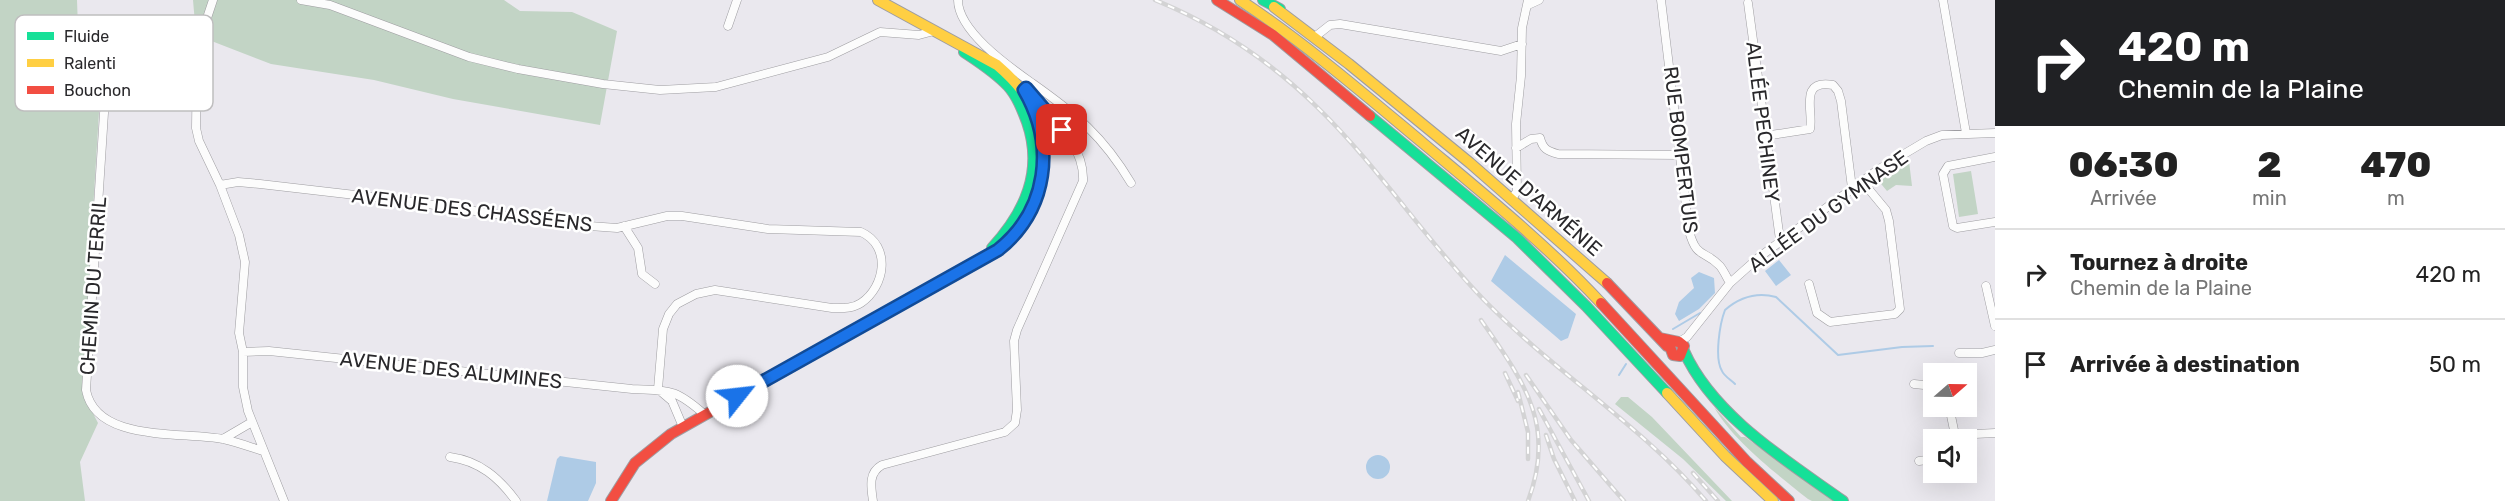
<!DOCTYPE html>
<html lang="fr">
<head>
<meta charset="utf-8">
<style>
	:root { --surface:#fff; --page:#f2f2f2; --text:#222; --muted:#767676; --line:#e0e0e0 }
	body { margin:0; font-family:Rubik,sans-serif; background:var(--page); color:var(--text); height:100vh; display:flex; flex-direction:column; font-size:22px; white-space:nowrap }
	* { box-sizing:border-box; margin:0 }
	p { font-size:20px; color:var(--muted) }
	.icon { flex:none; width:33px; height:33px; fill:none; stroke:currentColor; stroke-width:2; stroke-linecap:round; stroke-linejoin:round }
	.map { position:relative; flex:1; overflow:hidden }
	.side { display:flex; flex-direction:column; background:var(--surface); width:510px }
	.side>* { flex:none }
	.hud { background:#202124; color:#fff; overflow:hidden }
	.needle { width:39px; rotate:70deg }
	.tools { position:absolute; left:1923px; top:363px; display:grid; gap:12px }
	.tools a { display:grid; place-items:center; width:54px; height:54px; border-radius:0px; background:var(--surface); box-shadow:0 6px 24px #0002; font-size:30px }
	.pin { position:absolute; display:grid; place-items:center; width:51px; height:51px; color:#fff; margin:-26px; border-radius:12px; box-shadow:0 3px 9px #0006 }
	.me { position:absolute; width:66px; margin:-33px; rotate:61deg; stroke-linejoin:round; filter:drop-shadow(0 0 4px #0008) }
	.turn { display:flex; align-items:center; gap:21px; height:126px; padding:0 24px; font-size:27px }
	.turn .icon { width:78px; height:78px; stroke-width:2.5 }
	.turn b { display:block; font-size:42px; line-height:51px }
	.eta { display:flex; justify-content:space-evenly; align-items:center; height:102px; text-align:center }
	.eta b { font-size:36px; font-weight:800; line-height:42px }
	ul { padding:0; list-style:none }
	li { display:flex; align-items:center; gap:18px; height:90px; padding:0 24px; border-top:2px solid var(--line) }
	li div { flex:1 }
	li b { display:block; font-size:22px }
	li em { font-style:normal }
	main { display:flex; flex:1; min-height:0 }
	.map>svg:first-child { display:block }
	.green { fill:#c2d4c5 }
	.water { fill:#aecbe6 }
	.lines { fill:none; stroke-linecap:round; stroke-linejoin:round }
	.stream { stroke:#aecbe6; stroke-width:2 }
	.street-casing { stroke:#9e9da1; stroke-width:9 }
	.fast-casing { stroke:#9e9da1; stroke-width:12 }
	.slow-casing { stroke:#9e9da1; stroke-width:12 }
	.jam-casing { stroke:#9e9da1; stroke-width:12 }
	.street { stroke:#fcfcfc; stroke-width:8 }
	.fast { stroke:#16e098; stroke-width:10 }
	.slow { stroke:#ffcf43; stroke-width:10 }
	.jam { stroke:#f24e42; stroke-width:10 }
	.rail-casing { stroke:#d3d3d4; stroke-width:4.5 }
	.rail { stroke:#fff; stroke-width:2; stroke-dasharray:7; stroke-linecap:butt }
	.route-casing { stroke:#114b97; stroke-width:15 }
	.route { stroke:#1a73e8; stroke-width:10 }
	.labels { text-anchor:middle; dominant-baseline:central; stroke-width:5; stroke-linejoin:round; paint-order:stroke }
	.street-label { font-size:20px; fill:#29282b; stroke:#fff }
	.key { fill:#fff; stroke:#bfbebf; stroke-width:1.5 }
	.key-label { font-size:16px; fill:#29282b }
</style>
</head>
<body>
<main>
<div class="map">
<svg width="1995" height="501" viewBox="0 0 1995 501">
	<rect width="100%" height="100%" fill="#eae8ee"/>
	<path class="green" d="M0 0H77L79 57 125 69C110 81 103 93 99 112L82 392 98 423 80 462 85 501H0Z
		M193 0H504L520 11 572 12 617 31 600 125 453 99 374 80 271 64 196 35Z
		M1909 161 1912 186 1896 185 1887 191 1877 179Z
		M1971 171 1978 214 1959 217 1953 174Z
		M1621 397H1628L1652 417 1732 501H1726L1683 459 1615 404Z
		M1714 407 1741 437H1745L1834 501H1812L1808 499C1777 474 1734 442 1714 407Z"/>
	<path class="water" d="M1505 255 1576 314 1568 338 1561 341 1491 281Z
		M1779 260 1791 275 1776 286 1765 271Z
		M1699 272 1714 278 1715 293 1699 309 1679 321 1675 314 1679 302 1694 288 1691 278Z
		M1366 467a12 12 0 1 1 24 0a12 12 0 1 1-24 0Z
		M560 456 596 462V483L588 501H547L557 459Z"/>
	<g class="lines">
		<path class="stream" d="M1673 329 1700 313
			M1619 375 1626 364
			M1735 384C1731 380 1724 376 1722 371 1714 358 1720 323 1725 310 1740 297 1757 292 1776 297L1838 355 1902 347 1933 346"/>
		<defs>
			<path id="street" d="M213 0 200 39 197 51 196 128 199 141 220 185 239 235 245 262 239 333 243 352V387L248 411 284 501
				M301 0 330 5 469 57 518 69 603 84 660 90 716 87 828 57 880 32 919 35 934 31
				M958 0C958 31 1008 66 1032 83
				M1661 0 1689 231C1697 260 1704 249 1720 266 1724 271 1727 278 1730 283
				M1943 0 1966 133
				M1748 3 1780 240
				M1528 5 1539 0
				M728 26 737 0
				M1316 36 1330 25 1340 24 1501 51 1522 44
				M197 51C154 60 114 62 104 113L86 390C96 443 182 431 223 439 237 442 250 447 263 451
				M165 59 195 73
				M1027 88 1032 83C1076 114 1103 136 1131 183
				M1765 136 1810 129C1814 112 1798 79 1833 85L1838 91 1841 101 1852 188
				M1516 148 1531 139 1540 138C1543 149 1547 151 1558 154L1680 155
				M1995 157 1948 166 1943 174 1953 226 1957 228 1995 222
				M220 185 238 182 260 184 407 201 562 224 617 228 667 216H682L768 229 861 232C892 246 885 287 861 303 852 309 842 308 832 308L715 290 696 294 677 304 669 314 663 329 658 389
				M1512 199 1517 191 1516 124 1521 76 1522 28 1528 0
				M624 226 638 248 642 274 655 284
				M1809 284 1817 313 1830 322 1895 314 1900 309 1889 221 1886 210 1862 181
				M1986 286 1995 326
				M1679 342 1687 337 1730 283 1758 258 1879 169 1926 141 1942 135 1995 133
				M243 352 269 351 632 389C670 391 674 388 704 414
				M1959 353H1982L1995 350
				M1914 384 1934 386
				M659 390 672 401 683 427
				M1949 406 1955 435
				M223 439 252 422
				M1956 440 1955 435 1995 433
				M450 457C480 461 499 478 516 501
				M1919 461 1934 459
				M873 501C871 487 868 473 882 465L1005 432 1015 423 1017 410 1014 341 1017 330 1083 181C1085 144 1049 115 1027 88"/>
			<path id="fast" d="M1263 0 1280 9
				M964 52C979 62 995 72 1008 86 1017 96 1022 109 1027 122 1044 171 1025 212 992 248
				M1370 116 1517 238 1586 306 1667 393
				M838 340 997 251C1033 219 1053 177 1040 129
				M1684 351C1713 416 1787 461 1843 501"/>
			<path id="slow" d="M878 0 997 65C1018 83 1033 101 1040 129
				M1240 0C1305 43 1364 94 1424 144 1485 195 1547 245 1601 303
				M1274 7 1349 64 1470 163 1607 283
				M1667 393 1725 456 1773 501"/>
			<path id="jam" d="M1217 0 1273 35 1370 116
				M1607 283 1667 346 1670 347 1673 355 1680 356 1684 346 1679 342 1660 338
				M1601 303 1747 462 1789 501
				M611 501 635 463 671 434 838 340"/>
		</defs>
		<use href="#street" class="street-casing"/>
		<use href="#fast" class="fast-casing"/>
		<use href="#slow" class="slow-casing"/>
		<use href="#jam" class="jam-casing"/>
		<use href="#street" class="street"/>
		<use href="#fast" class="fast"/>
		<use href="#slow" class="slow"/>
		<use href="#jam" class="jam"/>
		<defs>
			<path id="rail" d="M1155 0C1216 25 1270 61 1317 107 1379 167 1426 241 1487 303 1556 373 1642 426 1706 501
				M1481 320C1523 381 1557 424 1528 501
				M1505 373 1518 401
				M1526 375 1571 440 1624 501
				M1518 392 1528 432V459
				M1539 409 1589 501
				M1546 435 1554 459 1575 501
				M1693 473 1718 501"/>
		</defs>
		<use href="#rail" class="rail-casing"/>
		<use href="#rail" class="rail"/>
	</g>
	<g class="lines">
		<defs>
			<path id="route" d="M737 396 998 250C1048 210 1056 145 1024 90L1026 88 1062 130"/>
		</defs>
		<use href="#route" class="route-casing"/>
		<use href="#route" class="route"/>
	</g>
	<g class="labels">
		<g class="street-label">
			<text transform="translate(1763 122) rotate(83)">ALLÉE PECHINEY</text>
			<text transform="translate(1681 150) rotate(83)">RUE BOMPERTUIS</text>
			<text transform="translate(1529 191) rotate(41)">AVENUE D'ARMÉNIE</text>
			<text transform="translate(472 210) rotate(7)">AVENUE DES CHASSÉENS</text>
			<text transform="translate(1828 211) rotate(-36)">ALLÉE DU GYMNASE</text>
			<text transform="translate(93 286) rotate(-86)">CHEMIN DU TERRIL</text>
			<text transform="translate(451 370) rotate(6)">AVENUE DES ALUMINES</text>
		</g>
	</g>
	<rect x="15" y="15" width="198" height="96" rx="9" class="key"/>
	<rect x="27" y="32" width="27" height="8" fill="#16e098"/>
	<rect x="27" y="59" width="27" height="8" fill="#ffcf43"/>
	<rect x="27" y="86" width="27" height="8" fill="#f24e42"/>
	<g class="key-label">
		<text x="64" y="42">Fluide</text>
		<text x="64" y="69">Ralenti</text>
		<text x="64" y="96">Bouchon</text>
	</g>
</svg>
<div class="tools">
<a><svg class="needle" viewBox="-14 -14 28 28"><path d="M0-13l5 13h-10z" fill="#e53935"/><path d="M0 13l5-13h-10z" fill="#767676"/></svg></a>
<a><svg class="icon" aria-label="sound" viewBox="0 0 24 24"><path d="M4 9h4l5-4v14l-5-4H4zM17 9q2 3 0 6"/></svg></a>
</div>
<div class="pin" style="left:1062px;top:130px;background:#d93025"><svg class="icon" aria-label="arrive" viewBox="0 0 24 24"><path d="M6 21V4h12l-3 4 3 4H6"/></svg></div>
<svg class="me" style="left:737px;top:396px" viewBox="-20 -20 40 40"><circle r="19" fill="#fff"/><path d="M0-13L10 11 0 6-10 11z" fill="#1a73e8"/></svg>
</div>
<section class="side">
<div class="hud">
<div class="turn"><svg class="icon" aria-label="right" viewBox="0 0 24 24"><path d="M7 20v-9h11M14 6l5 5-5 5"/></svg><div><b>420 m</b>Chemin de la Plaine</div></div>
</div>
<div class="eta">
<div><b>06:30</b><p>Arrivée</p></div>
<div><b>2</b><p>min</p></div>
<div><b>470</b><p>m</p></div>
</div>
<ul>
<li><svg class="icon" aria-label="right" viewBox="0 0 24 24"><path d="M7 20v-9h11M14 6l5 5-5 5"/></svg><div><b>Tournez à droite</b><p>Chemin de la Plaine</p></div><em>420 m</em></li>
<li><svg class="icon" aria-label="arrive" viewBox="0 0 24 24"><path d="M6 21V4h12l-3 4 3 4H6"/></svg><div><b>Arrivée à destination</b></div><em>50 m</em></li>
</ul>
</section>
</main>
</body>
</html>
